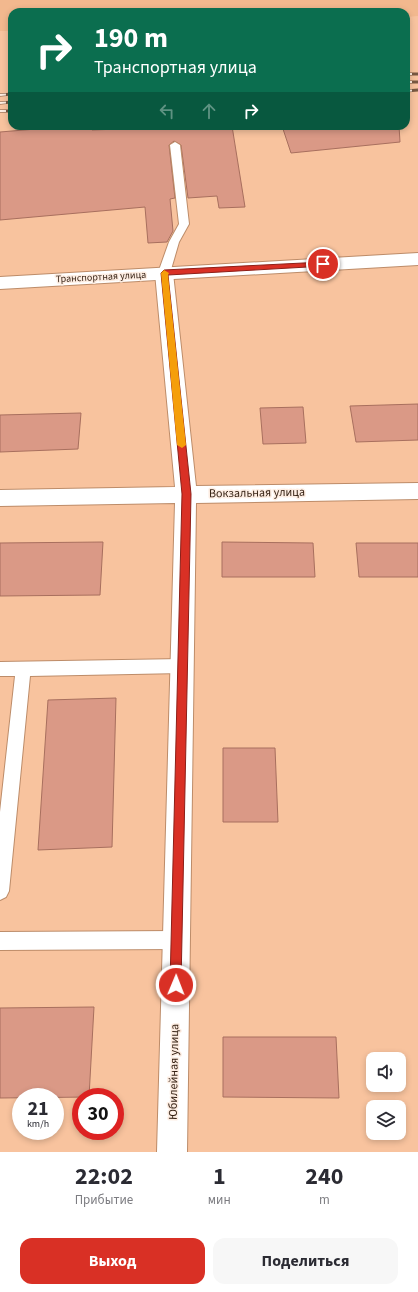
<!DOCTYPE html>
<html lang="ru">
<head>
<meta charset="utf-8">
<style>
	:root { --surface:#fff; --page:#f7f7f7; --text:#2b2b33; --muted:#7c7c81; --accent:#d93025 }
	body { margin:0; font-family:"Source Sans 3",sans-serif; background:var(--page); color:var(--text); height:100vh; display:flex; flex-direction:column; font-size:15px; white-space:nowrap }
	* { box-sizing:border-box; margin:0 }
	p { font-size:13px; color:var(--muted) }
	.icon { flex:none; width:22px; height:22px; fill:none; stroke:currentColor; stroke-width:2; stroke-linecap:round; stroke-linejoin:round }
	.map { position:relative; height:1152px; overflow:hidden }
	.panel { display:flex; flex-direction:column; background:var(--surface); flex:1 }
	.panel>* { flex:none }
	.banner { position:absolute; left:8px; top:8px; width:402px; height:122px; border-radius:12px; box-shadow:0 2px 6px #0003; background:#0b6e4f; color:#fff; overflow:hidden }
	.buttons { position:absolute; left:366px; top:1052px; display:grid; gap:8px }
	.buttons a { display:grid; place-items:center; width:40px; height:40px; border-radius:8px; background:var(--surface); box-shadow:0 2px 6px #0003; font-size:20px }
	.speed { position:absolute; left:12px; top:1088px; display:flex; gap:8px; font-size:20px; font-weight:700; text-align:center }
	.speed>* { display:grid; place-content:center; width:52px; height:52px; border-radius:50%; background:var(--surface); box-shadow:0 2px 6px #0003; line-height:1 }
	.speed small { font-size:10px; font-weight:400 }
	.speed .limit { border:6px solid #d22; background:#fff; color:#111 }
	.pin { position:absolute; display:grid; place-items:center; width:34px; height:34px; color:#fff; margin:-17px; border:2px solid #fff; border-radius:50%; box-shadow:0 1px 4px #0007 }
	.me { position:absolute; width:44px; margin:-22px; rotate:1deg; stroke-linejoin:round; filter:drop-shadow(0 0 3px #0008) }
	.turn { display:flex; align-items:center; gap:14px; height:84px; padding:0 20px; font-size:18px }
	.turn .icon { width:52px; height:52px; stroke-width:2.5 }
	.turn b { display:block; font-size:28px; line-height:34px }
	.lanes { display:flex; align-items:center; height:38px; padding:0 20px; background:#0003; justify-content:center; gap:20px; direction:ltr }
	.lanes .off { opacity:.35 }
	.eta { display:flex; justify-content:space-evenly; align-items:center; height:68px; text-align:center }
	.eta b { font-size:24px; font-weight:700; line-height:28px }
	.action { display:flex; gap:8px; margin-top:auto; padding:8px 20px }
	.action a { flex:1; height:46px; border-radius:12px; background:var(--accent); color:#fff; font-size:16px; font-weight:700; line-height:46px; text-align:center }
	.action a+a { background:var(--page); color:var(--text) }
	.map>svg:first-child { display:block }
	.built { fill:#f2b88e }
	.building { fill:#da9986; stroke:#a86f5e }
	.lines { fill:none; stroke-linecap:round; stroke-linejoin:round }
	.lane-casing { stroke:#bd8c69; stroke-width:2 }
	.street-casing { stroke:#bd8c69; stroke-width:2 }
	.secondary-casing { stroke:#bd8c69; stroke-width:2 }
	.lane { fill:#fff; fill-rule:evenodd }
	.street { fill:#fff; fill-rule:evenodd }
	.secondary { fill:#fff; fill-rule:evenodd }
	.rail-casing { stroke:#785842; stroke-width:3 }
	.rail { stroke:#fdede2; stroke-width:2; stroke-dasharray:6; stroke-linecap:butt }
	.route { fill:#d93025; stroke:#8d1f18 }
	.slow { fill:#f59e0b }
	.labels { text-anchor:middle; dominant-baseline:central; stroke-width:3; stroke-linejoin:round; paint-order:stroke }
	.far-street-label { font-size:10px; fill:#331f11; stroke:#fdede2 }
	.street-label { font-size:12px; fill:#331f11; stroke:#fdede2 }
</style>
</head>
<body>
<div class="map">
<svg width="418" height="1152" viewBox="0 0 418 1152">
	<rect width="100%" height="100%" fill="#f8c39e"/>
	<path class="built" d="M0 0H418V16L406 17V12H12V31H0Z"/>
	<path class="building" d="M72 126H92V130L145 128V126H232L245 207 219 208 217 196 188 198 181 145 174 141 169 145 175 198 170 199 173 231 167 242 148 243 145 207 0 220V132Z
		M282 126H399L400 142 291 153Z
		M418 404V440L356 442 350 406Z
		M303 407 306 443 263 444 260 408Z
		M81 413 78 449 0 452V415Z
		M103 542 100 595 0 596V543Z
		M222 542 313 543 315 577H222Z
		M356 543H418V577H359Z
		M116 698 112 847 38 850 48 700Z
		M223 748H275L278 822H223Z
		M94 1007 89 1097 0 1098V1008Z
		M223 1037H336L339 1098 223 1097Z"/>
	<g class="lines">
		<defs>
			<path id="lane" d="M175 142 180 145 189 224 179 242 170 273 168 276H160L158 273 169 242 179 224 170 145Z
				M183 659 188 661 190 666 188 671 183 673 30 676 9 891 6 897 0 900V812L15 676H0V662Z
				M177 931 183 934 186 940 183 946 177 949 0 950V932Z"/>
			<path id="street" d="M164 267 170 269 173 273 196 486 418 483V499L196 503 187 1152H157L175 503 0 506V490L175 487 155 273 158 269Z"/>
			<path id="secondary" d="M418 253V265L0 289V277Z"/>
		</defs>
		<use href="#lane" class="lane-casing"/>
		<use href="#street" class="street-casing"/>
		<use href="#secondary" class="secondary-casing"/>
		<use href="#lane" class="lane"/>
		<use href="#street" class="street"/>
		<use href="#secondary" class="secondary"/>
		<defs>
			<path id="rail" d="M406 74H418
				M406 82H418
				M406 91 418 90
				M0 95 12 94
				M0 103 12 102
				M0 111H12"/>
		</defs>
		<use href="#rail" class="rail-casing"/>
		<use href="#rail" class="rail"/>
	</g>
	<path class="route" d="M323 262 325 263V266L168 275 191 494 181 985 180 989 176 991 171 989 170 985 182 494 161 273 164 270Z"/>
	<path class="slow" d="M164 270 169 273 168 275 186 445 182 448 177 445 161 273Z"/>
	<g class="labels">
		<g class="far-street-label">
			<text transform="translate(101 277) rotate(-3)">Транспортная улица</text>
		</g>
		<g class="street-label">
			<text transform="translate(257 493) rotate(-1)">Вокзальная улица</text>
			<text transform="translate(174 1072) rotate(-89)">Юбилейная улица</text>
		</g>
	</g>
</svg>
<div class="buttons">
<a><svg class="icon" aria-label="sound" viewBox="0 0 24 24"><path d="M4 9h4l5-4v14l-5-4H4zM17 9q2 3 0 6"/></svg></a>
<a><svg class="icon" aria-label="layers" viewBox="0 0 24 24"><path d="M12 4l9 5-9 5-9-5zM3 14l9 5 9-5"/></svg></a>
</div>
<div class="speed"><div>21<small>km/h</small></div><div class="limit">30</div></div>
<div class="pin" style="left:323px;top:264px;background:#d93025"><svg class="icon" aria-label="arrive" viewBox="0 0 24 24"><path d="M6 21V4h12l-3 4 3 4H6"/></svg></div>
<svg class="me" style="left:176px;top:985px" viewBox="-20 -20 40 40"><circle r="17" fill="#d93025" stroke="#fff" stroke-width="3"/><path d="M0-11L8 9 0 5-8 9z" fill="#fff"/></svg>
<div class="banner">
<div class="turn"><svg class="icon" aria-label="right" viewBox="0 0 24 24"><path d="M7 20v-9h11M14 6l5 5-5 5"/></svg><div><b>190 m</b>Транспортная улица</div></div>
<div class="lanes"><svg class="icon off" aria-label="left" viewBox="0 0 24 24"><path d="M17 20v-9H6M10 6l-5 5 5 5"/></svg><svg class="icon off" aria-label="ahead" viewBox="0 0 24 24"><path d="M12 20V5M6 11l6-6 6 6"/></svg><svg class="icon" aria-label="right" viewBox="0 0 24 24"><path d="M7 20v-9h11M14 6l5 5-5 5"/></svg></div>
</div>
</div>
<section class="panel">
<div class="eta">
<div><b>22:02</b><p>Прибытие</p></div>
<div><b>1</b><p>мин</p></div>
<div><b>240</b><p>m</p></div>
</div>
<div class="action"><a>Выход</a><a>Поделиться</a></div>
</section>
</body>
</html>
